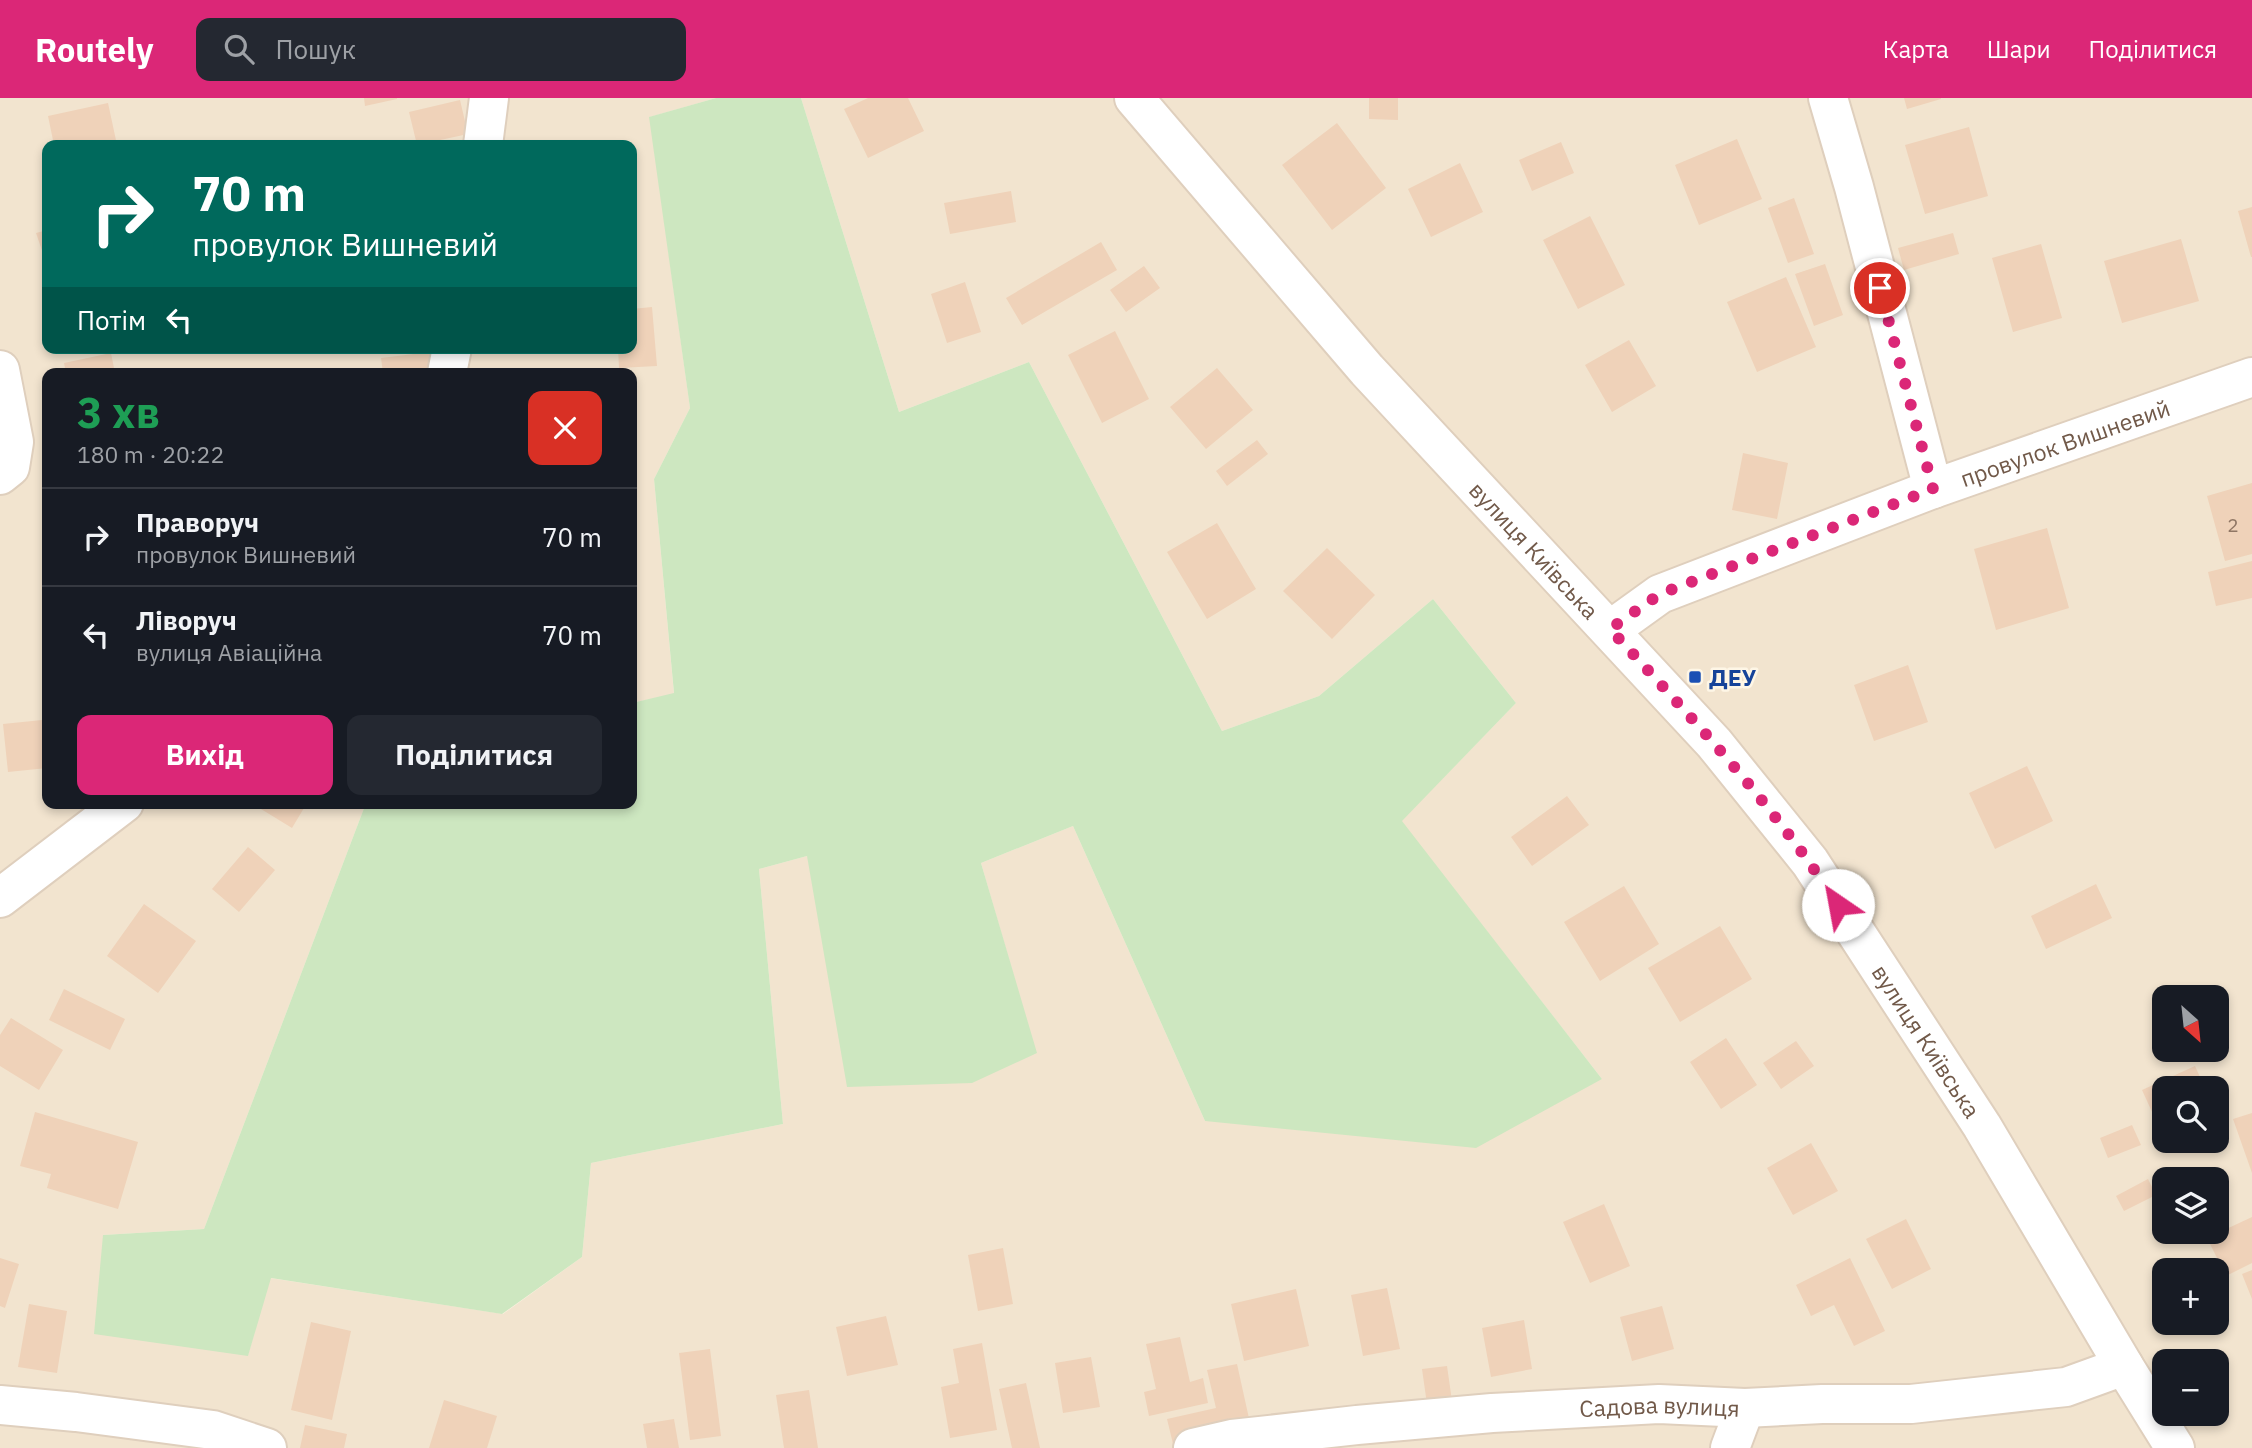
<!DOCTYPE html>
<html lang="uk">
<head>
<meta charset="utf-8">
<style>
	:root { --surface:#171b24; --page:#242831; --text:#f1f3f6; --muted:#9ea1a6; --line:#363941; --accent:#db2777 }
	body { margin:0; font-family:"IBM Plex Sans",sans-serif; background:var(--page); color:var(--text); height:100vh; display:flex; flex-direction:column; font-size:26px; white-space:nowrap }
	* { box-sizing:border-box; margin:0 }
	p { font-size:23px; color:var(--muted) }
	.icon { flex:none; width:38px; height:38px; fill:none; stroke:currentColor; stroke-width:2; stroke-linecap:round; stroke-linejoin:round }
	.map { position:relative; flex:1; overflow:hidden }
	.drawer { position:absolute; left:42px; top:270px; width:595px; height:441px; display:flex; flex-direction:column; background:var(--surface); border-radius:14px; box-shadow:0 4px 10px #0003 }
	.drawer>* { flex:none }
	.top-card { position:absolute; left:42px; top:42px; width:595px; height:214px; border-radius:14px; box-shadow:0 4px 10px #0003; background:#00695c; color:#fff; overflow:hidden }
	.needle { width:46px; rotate:153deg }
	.buttons { position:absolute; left:2152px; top:887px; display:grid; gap:14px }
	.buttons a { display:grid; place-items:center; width:77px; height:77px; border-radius:14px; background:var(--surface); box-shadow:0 4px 10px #0003; font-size:35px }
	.pin { position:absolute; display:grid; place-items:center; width:60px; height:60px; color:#fff; margin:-30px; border:4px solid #fff; border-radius:50%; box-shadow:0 2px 7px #0007 }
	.me { position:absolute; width:77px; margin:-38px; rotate:327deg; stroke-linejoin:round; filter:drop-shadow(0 0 5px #0008) }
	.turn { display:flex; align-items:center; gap:24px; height:147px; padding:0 35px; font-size:32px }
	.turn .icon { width:91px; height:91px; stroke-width:2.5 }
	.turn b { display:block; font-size:49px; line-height:60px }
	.then { display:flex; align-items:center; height:66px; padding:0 35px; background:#0003; gap:14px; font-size:26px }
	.round { display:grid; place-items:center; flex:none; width:74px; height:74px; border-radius:14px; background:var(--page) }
	.headline { display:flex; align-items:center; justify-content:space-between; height:119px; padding:0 35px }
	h1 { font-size:42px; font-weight:700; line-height:52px; color:#1e9e55 }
	.primary-button { display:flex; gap:14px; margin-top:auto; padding:14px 35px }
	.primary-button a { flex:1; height:80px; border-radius:14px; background:var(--accent); color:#fff; font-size:28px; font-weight:700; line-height:80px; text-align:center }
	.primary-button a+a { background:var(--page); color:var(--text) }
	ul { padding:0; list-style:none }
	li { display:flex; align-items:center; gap:21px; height:98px; padding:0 35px; border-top:2px solid var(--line) }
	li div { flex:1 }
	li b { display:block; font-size:26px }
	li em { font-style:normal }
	header { display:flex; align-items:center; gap:42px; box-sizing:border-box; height:98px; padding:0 35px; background:var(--accent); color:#fff }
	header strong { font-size:33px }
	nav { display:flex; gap:38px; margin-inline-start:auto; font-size:24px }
	.search { width:490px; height:63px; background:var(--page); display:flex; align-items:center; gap:18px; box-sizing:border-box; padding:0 24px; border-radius:14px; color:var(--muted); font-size:26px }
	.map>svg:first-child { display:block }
	.residential { fill:#f2e4cf; fill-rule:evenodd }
	.green { fill:#cde7c0 }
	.building { fill:#efd2b9 }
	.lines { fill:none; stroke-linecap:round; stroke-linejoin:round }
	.minor-casing { stroke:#dfcfbd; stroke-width:42 }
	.minor { stroke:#fff; stroke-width:38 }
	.route { stroke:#db2777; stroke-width:12; stroke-dasharray:0 21.6 }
	.transit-dot { fill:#1a4fb4; stroke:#fef6e6; stroke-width:2.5 }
	.labels { text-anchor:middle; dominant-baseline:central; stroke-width:5; stroke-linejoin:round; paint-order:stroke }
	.number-label { font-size:19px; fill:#907765 }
	.street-label { font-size:23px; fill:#715949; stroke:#fef6e6 }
	.transit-label { font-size:23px; font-weight:bold; fill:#164399; stroke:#fef6e6; text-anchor:start }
</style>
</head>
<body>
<header>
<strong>Routely</strong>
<div class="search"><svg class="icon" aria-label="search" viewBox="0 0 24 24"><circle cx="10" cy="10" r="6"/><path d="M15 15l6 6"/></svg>Пошук</div>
<nav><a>Карта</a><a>Шари</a><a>Поділитися</a></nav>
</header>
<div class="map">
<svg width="2252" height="1350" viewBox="0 0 2252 1350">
	<rect width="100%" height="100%" fill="#fbf2e0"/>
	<path class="residential" d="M0 0H716L650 19 690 310 654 381 674 596 632 605V275H47V705H366L204 1131 103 1137 248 1257 270 1180 503 1216 582 1159 591 1065 783 1026 759 771 807 758 1036 955 981 765 1073 728 1205 1023 1602 981 1401 723 1516 605 1433 501 1319 598 1222 633 1029 264 899 314 801 0H2252V1350H0ZM47 47H632V250H47ZM2165 900H2217V952H2165ZM2165 990H2217V1043H2165ZM2165 1082H2217V1134H2165ZM2165 1172H2217V1225H2165ZM2165 1264H2217V1316H2165Z"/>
	<path class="green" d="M716 0H801L899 314 1029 264 1222 633 1319 598 1433 501 1516 605 1402 723 1602 981 1476 1050 1205 1023 1073 728 981 765 1037 955 972 985 847 989 807 758 759 771 783 1026 591 1065 582 1159 502 1216 271 1180 248 1258 94 1236 103 1137 204 1131 366 705H632V605L674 595 654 381 690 310 649 19Z"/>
	<path class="building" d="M364 0H397V1L365 8Z
		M868 0H908L924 33 868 60 844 11Z
		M1369 0H1398V22L1369 21Z
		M1904 0H1941V1L1907 11Z
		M460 2 468 36 417 47 409 14Z
		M108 5 117 47H54L48 18Z
		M1337 25 1386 90 1332 132 1282 67Z
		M1969 29 1988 98 1925 116 1905 47Z
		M1737 41 1762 101 1699 127 1675 67Z
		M1561 44 1574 75 1532 93 1519 62Z
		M1460 65 1483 114 1431 139 1408 91Z
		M1011 93 1016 124 950 136 944 105Z
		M1794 100 1814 156 1788 165 1768 110Z
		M2252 109V159H2251L2238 113Z
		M1590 118 1625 187 1578 211 1543 142Z
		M47 132V167L36 135Z
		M1953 135 1959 156 1904 172 1898 150Z
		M2181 141 2199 203 2122 225 2104 163Z
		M1101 144 1117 172 1022 227 1006 200Z
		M2041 146 2062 220 2013 234 1992 160Z
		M1825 166 1843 217 1814 228 1795 176Z
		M1144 168 1160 190 1126 214 1110 192Z
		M1786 179 1816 249 1757 274 1727 204Z
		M965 184 981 234 947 245 931 196Z
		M652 209 657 268 619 270 618 250H632V211Z
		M1115 233 1149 301 1102 325 1068 257Z
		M1629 242 1656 288 1612 314 1585 267Z
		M430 254 432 275H383L381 260Z
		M111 255 115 275H66L64 265Z
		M1217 270 1253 312 1206 351 1170 309Z
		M1257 342 1268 356 1227 388 1216 373Z
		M1743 355 1788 365 1777 421 1732 412Z
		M2252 385V456L2225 463 2207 398Z
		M1217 425 1256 491 1207 521 1167 454Z
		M2047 430 2069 510 1996 532 1974 451Z
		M1327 450 1375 497 1332 541 1283 493Z
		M2252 463V500L2216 508 2208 474Z
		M1908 567 1928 624 1874 643 1854 587Z
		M42 622 47 670 8 674 3 626Z
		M2027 668 2053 723 1995 751 1969 695Z
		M1567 698 1589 727 1532 768 1511 739Z
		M251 705H307L292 730Z
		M248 749 275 772 239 814 212 791Z
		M2096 786 2112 820 2046 851 2031 818Z
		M1624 788 1659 846 1600 883 1564 824Z
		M144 806 196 843 158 895 107 858Z
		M1720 828 1752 881 1680 924 1648 870Z
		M64 891 125 921 110 952 49 922Z
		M11 920 63 952 39 992 0 968V937Z
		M1726 940 1757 987 1721 1011 1690 964Z
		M1796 943 1814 968 1781 991 1763 965Z
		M2195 968 2205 990H2165V1024L2158 1027 2142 992Z
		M35 1014 138 1044 118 1111 47 1090 51 1076 20 1068Z
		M2252 1015V1075L2233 1021Z
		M2132 1027 2141 1047 2108 1060 2100 1040Z
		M1811 1045 1838 1093 1793 1117 1767 1070Z
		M2148 1081 2156 1097 2124 1113 2116 1098Z
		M1604 1106 1630 1168 1590 1185 1563 1124Z
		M2252 1119V1165L2226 1178 2207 1140Z
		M1906 1121 1931 1171 1892 1191 1866 1141Z
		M1003 1150 1013 1206 978 1213 968 1157Z
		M0 1160 19 1166 5 1210 0 1208Z
		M1850 1160 1885 1233 1854 1248 1834 1207 1811 1218 1796 1187Z
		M2252 1172V1201L2242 1176Z
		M1387 1190 1400 1251 1363 1258 1351 1197Z
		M1296 1191 1309 1248 1244 1263 1231 1206Z
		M29 1206 67 1213 57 1275 18 1269Z
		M1662 1208 1674 1251 1632 1263 1620 1219Z
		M886 1218 898 1267 847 1278 836 1229Z
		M1524 1222 1532 1271 1491 1279 1482 1230Z
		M311 1224 351 1233 332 1322 291 1312Z
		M1180 1239 1190 1284 1203 1280 1208 1305 1149 1318 1144 1294 1156 1291 1146 1246Z
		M982 1245 997 1332 950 1340 941 1289 959 1285 953 1251Z
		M710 1251 721 1338 690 1342 679 1255Z
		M1091 1259 1100 1309 1063 1315 1055 1265Z
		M1237 1266 1252 1334 1174 1350 1167 1321 1216 1310 1207 1272Z
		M1447 1268 1452 1303 1427 1306 1422 1271Z
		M1026 1285 1040 1350H1012L999 1291Z
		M809 1292 818 1350H784L776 1297Z
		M444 1302 497 1318 487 1350H429Z
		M674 1321 679 1350H647L643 1326Z
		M305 1327 347 1336 344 1350H300Z"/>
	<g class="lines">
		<defs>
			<g id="minor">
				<path id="s1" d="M1134 0 1367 272 1714 645 1810 764 1982 1028 2124 1268 2175 1350"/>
				<path d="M1828 0 1854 89 1933 391"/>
				<path d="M483 47 489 0"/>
				<path d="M0 272 14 344 10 369 0 377"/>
				<path d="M447 275 452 250"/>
				<path id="s2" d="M1610 532 1660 496 1933 391 2252 279"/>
				<path d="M0 800 124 705"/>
				<path d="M0 1307 76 1314 213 1332 267 1350"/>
				<path id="s3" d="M1193 1350 1232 1341 1357 1327 1492 1315 1659 1306 1745 1310 1822 1306H1911L2066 1289 2124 1268"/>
				<path d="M1730 1350 1745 1310"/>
			</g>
		</defs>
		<use href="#minor" class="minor-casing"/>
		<use href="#minor" class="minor"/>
	</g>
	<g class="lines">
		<path class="route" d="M1838 807C1774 707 1691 619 1610 531L1660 496 1933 391 1880 190"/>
	</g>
	<rect class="transit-dot" x="1688" y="572" width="14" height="14" rx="3.5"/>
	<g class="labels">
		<g class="number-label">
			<text x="2233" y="427">2</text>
		</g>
		<g class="street-label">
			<text stroke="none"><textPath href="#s2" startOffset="494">провулок Вишневий</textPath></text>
			<text stroke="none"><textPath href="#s1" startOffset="604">вулиця Київська</textPath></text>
			<text stroke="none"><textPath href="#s1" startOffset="1234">вулиця Київська</textPath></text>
			<text stroke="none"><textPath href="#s3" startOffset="469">Садова вулиця</textPath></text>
		</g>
		<g class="transit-label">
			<text x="1709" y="579">ДЕУ</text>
		</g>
	</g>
</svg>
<div class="buttons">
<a><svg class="needle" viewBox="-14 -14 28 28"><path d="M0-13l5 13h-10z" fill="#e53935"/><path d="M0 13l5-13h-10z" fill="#9ea1a6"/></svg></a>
<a><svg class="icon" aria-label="search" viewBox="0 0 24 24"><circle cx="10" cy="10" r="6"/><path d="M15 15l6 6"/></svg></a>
<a><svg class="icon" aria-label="layers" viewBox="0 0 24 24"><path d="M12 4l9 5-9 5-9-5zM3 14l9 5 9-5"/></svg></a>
<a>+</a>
<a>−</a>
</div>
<div class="pin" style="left:1880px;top:190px;background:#d93025"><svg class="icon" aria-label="arrive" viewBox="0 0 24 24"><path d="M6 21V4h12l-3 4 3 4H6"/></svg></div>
<svg class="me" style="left:1838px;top:807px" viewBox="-20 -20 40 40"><circle r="19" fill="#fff"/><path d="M0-13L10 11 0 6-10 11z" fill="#db2777"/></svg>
<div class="top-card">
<div class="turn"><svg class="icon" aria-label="right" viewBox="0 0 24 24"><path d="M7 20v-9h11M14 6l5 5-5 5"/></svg><div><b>70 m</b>провулок Вишневий</div></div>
<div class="then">Потім<svg class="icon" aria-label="left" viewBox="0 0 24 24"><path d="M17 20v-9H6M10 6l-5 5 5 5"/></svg></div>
</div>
<section class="drawer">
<div class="headline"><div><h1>3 хв</h1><p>180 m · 20:22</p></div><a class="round" style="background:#d93025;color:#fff"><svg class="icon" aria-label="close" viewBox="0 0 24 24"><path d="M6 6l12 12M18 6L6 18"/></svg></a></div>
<ul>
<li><svg class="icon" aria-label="right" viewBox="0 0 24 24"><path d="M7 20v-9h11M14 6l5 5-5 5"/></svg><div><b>Праворуч</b><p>провулок Вишневий</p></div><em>70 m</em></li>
<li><svg class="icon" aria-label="left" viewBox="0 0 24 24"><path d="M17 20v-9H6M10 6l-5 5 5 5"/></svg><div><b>Ліворуч</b><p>вулиця Авіаційна</p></div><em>70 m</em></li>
</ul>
<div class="primary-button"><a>Вихід</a><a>Поділитися</a></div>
</section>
</div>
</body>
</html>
